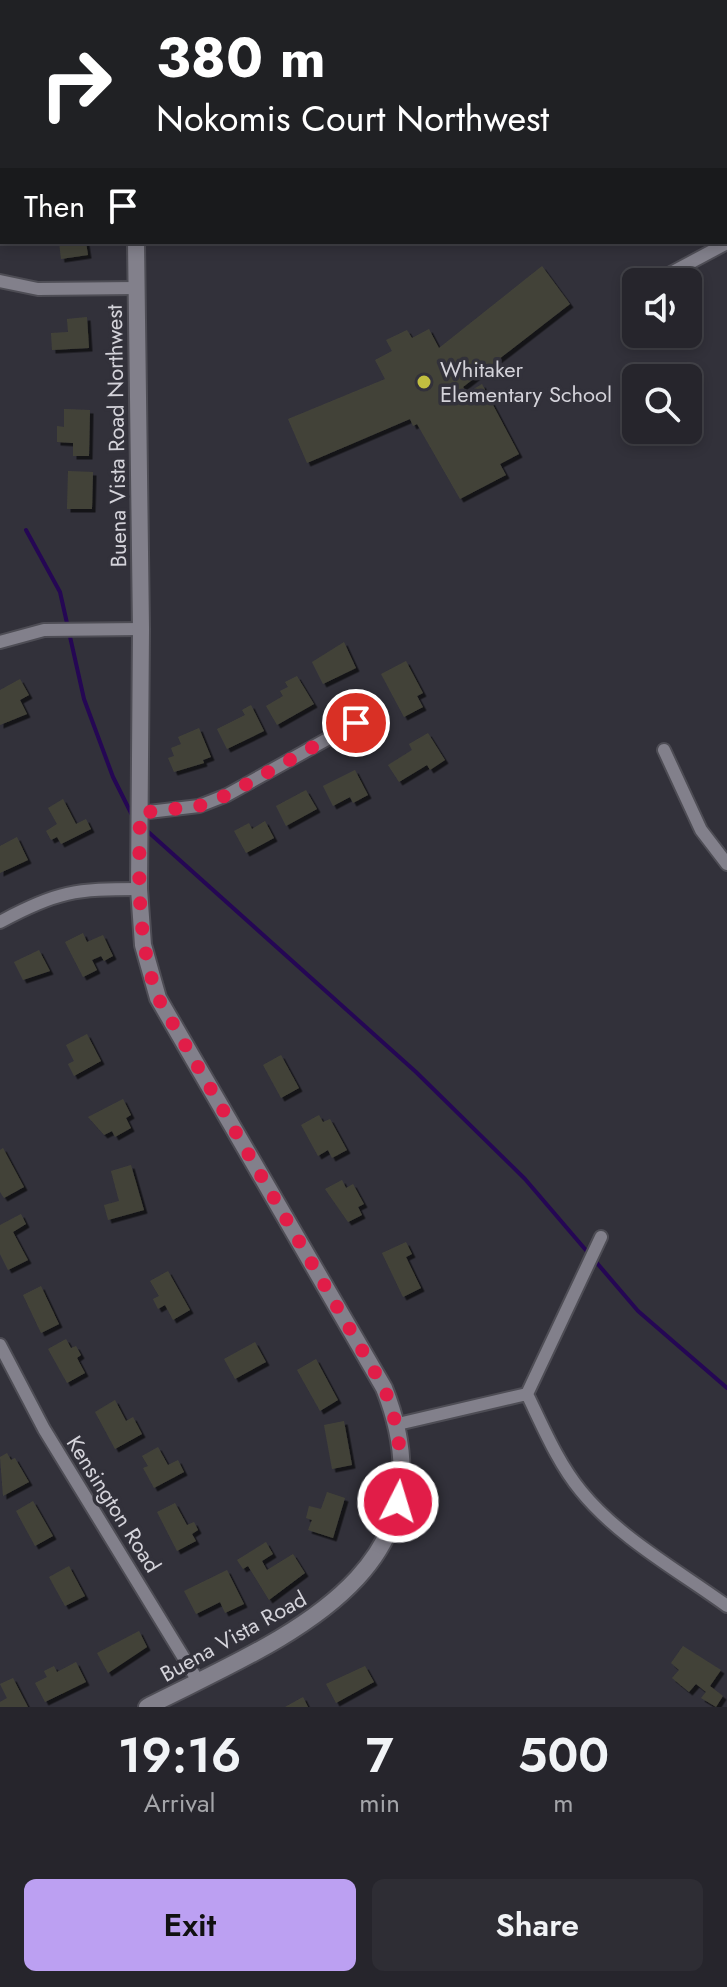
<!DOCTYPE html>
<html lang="en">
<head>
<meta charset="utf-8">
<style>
	:root { --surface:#26252c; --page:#2e2d34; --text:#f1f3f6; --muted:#a4a5a9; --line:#424248; --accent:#bca0f2 }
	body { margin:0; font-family:Jost,sans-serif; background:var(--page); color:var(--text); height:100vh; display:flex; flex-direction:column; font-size:30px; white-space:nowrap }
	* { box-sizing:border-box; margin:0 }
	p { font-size:26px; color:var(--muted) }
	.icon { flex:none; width:44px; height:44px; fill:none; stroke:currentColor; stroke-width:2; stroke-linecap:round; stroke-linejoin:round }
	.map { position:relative; height:1707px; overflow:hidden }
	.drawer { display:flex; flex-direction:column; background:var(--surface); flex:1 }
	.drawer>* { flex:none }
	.top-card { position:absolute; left:0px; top:0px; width:728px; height:244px; box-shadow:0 4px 12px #0003,0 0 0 2px var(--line); background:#202124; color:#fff; overflow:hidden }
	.fabs { position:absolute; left:622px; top:268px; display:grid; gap:16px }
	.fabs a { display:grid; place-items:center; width:80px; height:80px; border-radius:12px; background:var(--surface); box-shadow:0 4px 12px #0003,0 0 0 2px var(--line); font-size:40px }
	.pin { position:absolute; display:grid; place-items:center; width:68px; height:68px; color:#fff; margin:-34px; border:4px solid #fff; border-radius:50%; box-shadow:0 2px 8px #0007 }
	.me { position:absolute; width:88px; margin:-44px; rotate:5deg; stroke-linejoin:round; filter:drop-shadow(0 0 6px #0008) }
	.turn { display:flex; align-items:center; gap:28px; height:168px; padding:0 24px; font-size:36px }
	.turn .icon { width:104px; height:104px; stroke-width:2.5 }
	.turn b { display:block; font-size:56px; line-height:68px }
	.then { display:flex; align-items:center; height:76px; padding:0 24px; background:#0003; gap:16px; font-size:30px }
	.eta { display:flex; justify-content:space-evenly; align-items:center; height:136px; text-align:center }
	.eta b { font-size:48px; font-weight:600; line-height:56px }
	.button { display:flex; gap:16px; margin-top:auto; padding:16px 24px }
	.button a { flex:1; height:92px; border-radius:12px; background:var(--accent); color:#111; font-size:32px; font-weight:600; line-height:92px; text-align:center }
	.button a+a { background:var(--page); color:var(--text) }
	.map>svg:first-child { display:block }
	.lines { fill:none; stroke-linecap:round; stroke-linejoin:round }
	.stream { stroke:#250754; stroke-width:4 }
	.building { fill:#434339; filter:url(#shadow) }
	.street-casing { stroke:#4e4d55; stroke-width:16 }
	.secondary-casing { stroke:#4e4d55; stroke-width:20 }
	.street { stroke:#82808b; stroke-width:12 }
	.secondary { stroke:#82808b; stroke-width:16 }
	.route { stroke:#e11d48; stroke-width:14; stroke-dasharray:0 25.2 }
	.poi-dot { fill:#c1be40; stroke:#32313a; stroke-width:3 }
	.labels { text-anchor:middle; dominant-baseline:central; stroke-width:7; stroke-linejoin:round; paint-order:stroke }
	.poi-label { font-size:22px; fill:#d4d3da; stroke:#32313a; text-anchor:start }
	.street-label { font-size:22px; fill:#d4d3da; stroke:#32313a }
</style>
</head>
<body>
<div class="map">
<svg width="727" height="1707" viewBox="0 0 727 1707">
	<defs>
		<filter id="shadow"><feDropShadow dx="3.5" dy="3.5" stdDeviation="0" flood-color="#0009"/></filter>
	</defs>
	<rect width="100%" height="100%" fill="#32313a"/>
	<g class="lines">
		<path class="stream" d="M26 530 60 592 84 699 113 777 133 817
			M145 829 416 1072 525 1179 638 1311 727 1388"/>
	</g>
	<path class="building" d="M59 242H86L88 255 61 259Z
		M542 266 570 304 463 387 467 393 482 384 519 454 500 464 506 475 460 499 417 424 413 426 410 419 307 463 288 419 385 379 375 360 392 351 386 340 407 330 412 338 429 329 439 348Z
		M87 317 89 348 52 350 51 333 68 332 67 319Z
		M64 409 90 410 89 456H73V443L57 442V426L64 427Z
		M68 471 93 472 92 509H67Z
		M344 642 356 668 323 684 312 662Z
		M406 661 423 693 417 696 423 707 404 717 381 674Z
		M297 676 314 704 277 725 266 706 283 696 280 691 288 687 285 682Z
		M20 679 29 695 20 700 27 714 0 725V690Z
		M251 705 264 731 227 749 217 729 245 715 242 710Z
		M199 728 211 757 203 760 204 763 174 772 168 758 174 756 171 748 181 744 178 737Z
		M428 733 445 760 430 770 427 765 399 782 388 765 412 750 409 744Z
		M355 770 368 795 353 803 350 797 333 806 323 786Z
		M306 790 317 809 286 826 276 806Z
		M63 799 76 824 86 819 91 829 61 844 57 837 51 840 46 831 57 824 48 808Z
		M265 821 274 838 246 853 234 831 249 823 252 829Z
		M17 837 28 860 0 873V846Z
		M83 933 87 942 103 935 113 956 104 961 101 956 92 960 97 970 83 977 65 942Z
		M39 950 50 971 23 980 14 962Z
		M87 1034 101 1061 74 1076 68 1064 74 1061 66 1045Z
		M281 1055 299 1088 281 1098 263 1065Z
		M123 1099 131 1115 126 1118 131 1128 115 1137 112 1131 104 1135 88 1117Z
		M319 1115 323 1122 330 1119 347 1150 332 1158 328 1150 318 1156 301 1125Z
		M3 1148 24 1187 4 1198 0 1192V1150Z
		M131 1165 144 1210 108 1220 104 1205 119 1201 111 1171Z
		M342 1180 346 1188 353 1184 364 1204 358 1207 362 1215 348 1222 325 1189Z
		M21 1214 26 1224 13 1232 28 1260 8 1270 0 1254V1225Z
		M406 1242 412 1254 406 1257 421 1288 403 1297 382 1253Z
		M168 1271 190 1310 173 1320 165 1305 158 1309 153 1299 159 1296 150 1281Z
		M41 1286 59 1324 41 1333 23 1295Z
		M66 1339 71 1348 76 1346 81 1355 77 1358 85 1373 67 1383 48 1349Z
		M255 1342 266 1362 235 1379 224 1359Z
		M316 1359 338 1400 320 1411 297 1370Z
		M115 1400 126 1421 133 1417 142 1434 115 1449 95 1412Z
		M344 1421 352 1465 332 1469 324 1425Z
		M158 1447 168 1465 178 1460 184 1472 154 1488 143 1468 148 1466 142 1456Z
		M7 1453 11 1460 15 1458 29 1482 3 1496 0 1457Z
		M327 1492 345 1498 333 1538 308 1530 312 1520 306 1518 309 1506 321 1509Z
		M33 1501 53 1536 35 1546 16 1511Z
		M175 1503 187 1525 194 1522 198 1530 192 1534 196 1541 177 1551 157 1512Z
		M266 1542 273 1554 262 1561 267 1570 293 1554 305 1573 269 1600 248 1566 243 1569 237 1560Z
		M69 1566 85 1596 65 1606 49 1577Z
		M227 1570 244 1604 225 1613 220 1602 196 1614 184 1591Z
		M139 1631 147 1647 108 1673 97 1653Z
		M683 1646 721 1670 710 1686 723 1696 716 1707 701 1698 706 1692 696 1684 689 1692 672 1678 679 1670 671 1663Z
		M76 1662 86 1682 45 1702 35 1683 47 1677 44 1671 54 1666 57 1672Z
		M365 1666 374 1682 336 1703 326 1684Z
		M13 1678 28 1707H0V1702L7 1698 0 1684Z
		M303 1697 308 1707H285Z"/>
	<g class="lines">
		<defs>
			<path id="street" d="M207 2 215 0
				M726 47H727
				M0 281 38 289 136 288
				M654 282 727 243
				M0 642 44 630 141 629
				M664 750 701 830 727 864
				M140 813 199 806 227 795 356 723
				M0 922C57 891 76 889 139 889
				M0 1345 44 1429 198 1681
				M527 1394C543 1427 558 1463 581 1491 619 1538 679 1571 727 1606
				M527 1394 601 1237
				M398 1424 527 1394"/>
			<path id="secondary" d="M137 0V2
				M136 242 141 629 139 889 143 945 158 998 384 1388C459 1575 278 1640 147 1707"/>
		</defs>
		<use href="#street" class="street-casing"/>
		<use href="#secondary" class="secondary-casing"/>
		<use href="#street" class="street"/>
		<use href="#secondary" class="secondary"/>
	</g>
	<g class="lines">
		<path class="route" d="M356 723 227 795 199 806 140 813C139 876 136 938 158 998L384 1388C400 1427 403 1461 398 1502"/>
	</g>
	<circle class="poi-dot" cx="424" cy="382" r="8"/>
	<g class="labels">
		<g class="poi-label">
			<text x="440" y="369">Whitaker<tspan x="440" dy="25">Elementary School</tspan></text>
		</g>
		<g class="street-label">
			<text transform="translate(116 436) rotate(-91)">Buena Vista Road Northwest</text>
			<text transform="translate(114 1504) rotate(58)">Kensington Road</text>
			<text transform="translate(233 1636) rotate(-29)">Buena Vista Road</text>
		</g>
	</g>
</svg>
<div class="fabs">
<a><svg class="icon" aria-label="sound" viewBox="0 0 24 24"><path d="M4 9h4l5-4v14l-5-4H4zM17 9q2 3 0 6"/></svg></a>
<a><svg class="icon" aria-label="search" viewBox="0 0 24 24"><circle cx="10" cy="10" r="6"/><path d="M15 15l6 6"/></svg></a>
</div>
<div class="pin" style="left:356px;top:723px;background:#d93025"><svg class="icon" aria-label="arrive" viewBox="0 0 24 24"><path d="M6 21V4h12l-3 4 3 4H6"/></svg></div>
<svg class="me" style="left:398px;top:1502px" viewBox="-20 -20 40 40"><circle r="17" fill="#e11d48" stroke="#fff" stroke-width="3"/><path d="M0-11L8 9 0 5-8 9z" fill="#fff"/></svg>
<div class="top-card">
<div class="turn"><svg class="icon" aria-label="right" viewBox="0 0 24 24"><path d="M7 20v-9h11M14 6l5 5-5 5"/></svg><div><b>380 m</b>Nokomis Court Northwest</div></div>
<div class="then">Then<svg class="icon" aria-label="arrive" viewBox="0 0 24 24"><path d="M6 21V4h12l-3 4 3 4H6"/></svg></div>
</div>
</div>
<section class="drawer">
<div class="eta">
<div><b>19:16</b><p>Arrival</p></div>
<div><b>7</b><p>min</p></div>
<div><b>500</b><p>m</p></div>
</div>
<div class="button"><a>Exit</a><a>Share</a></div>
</section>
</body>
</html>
